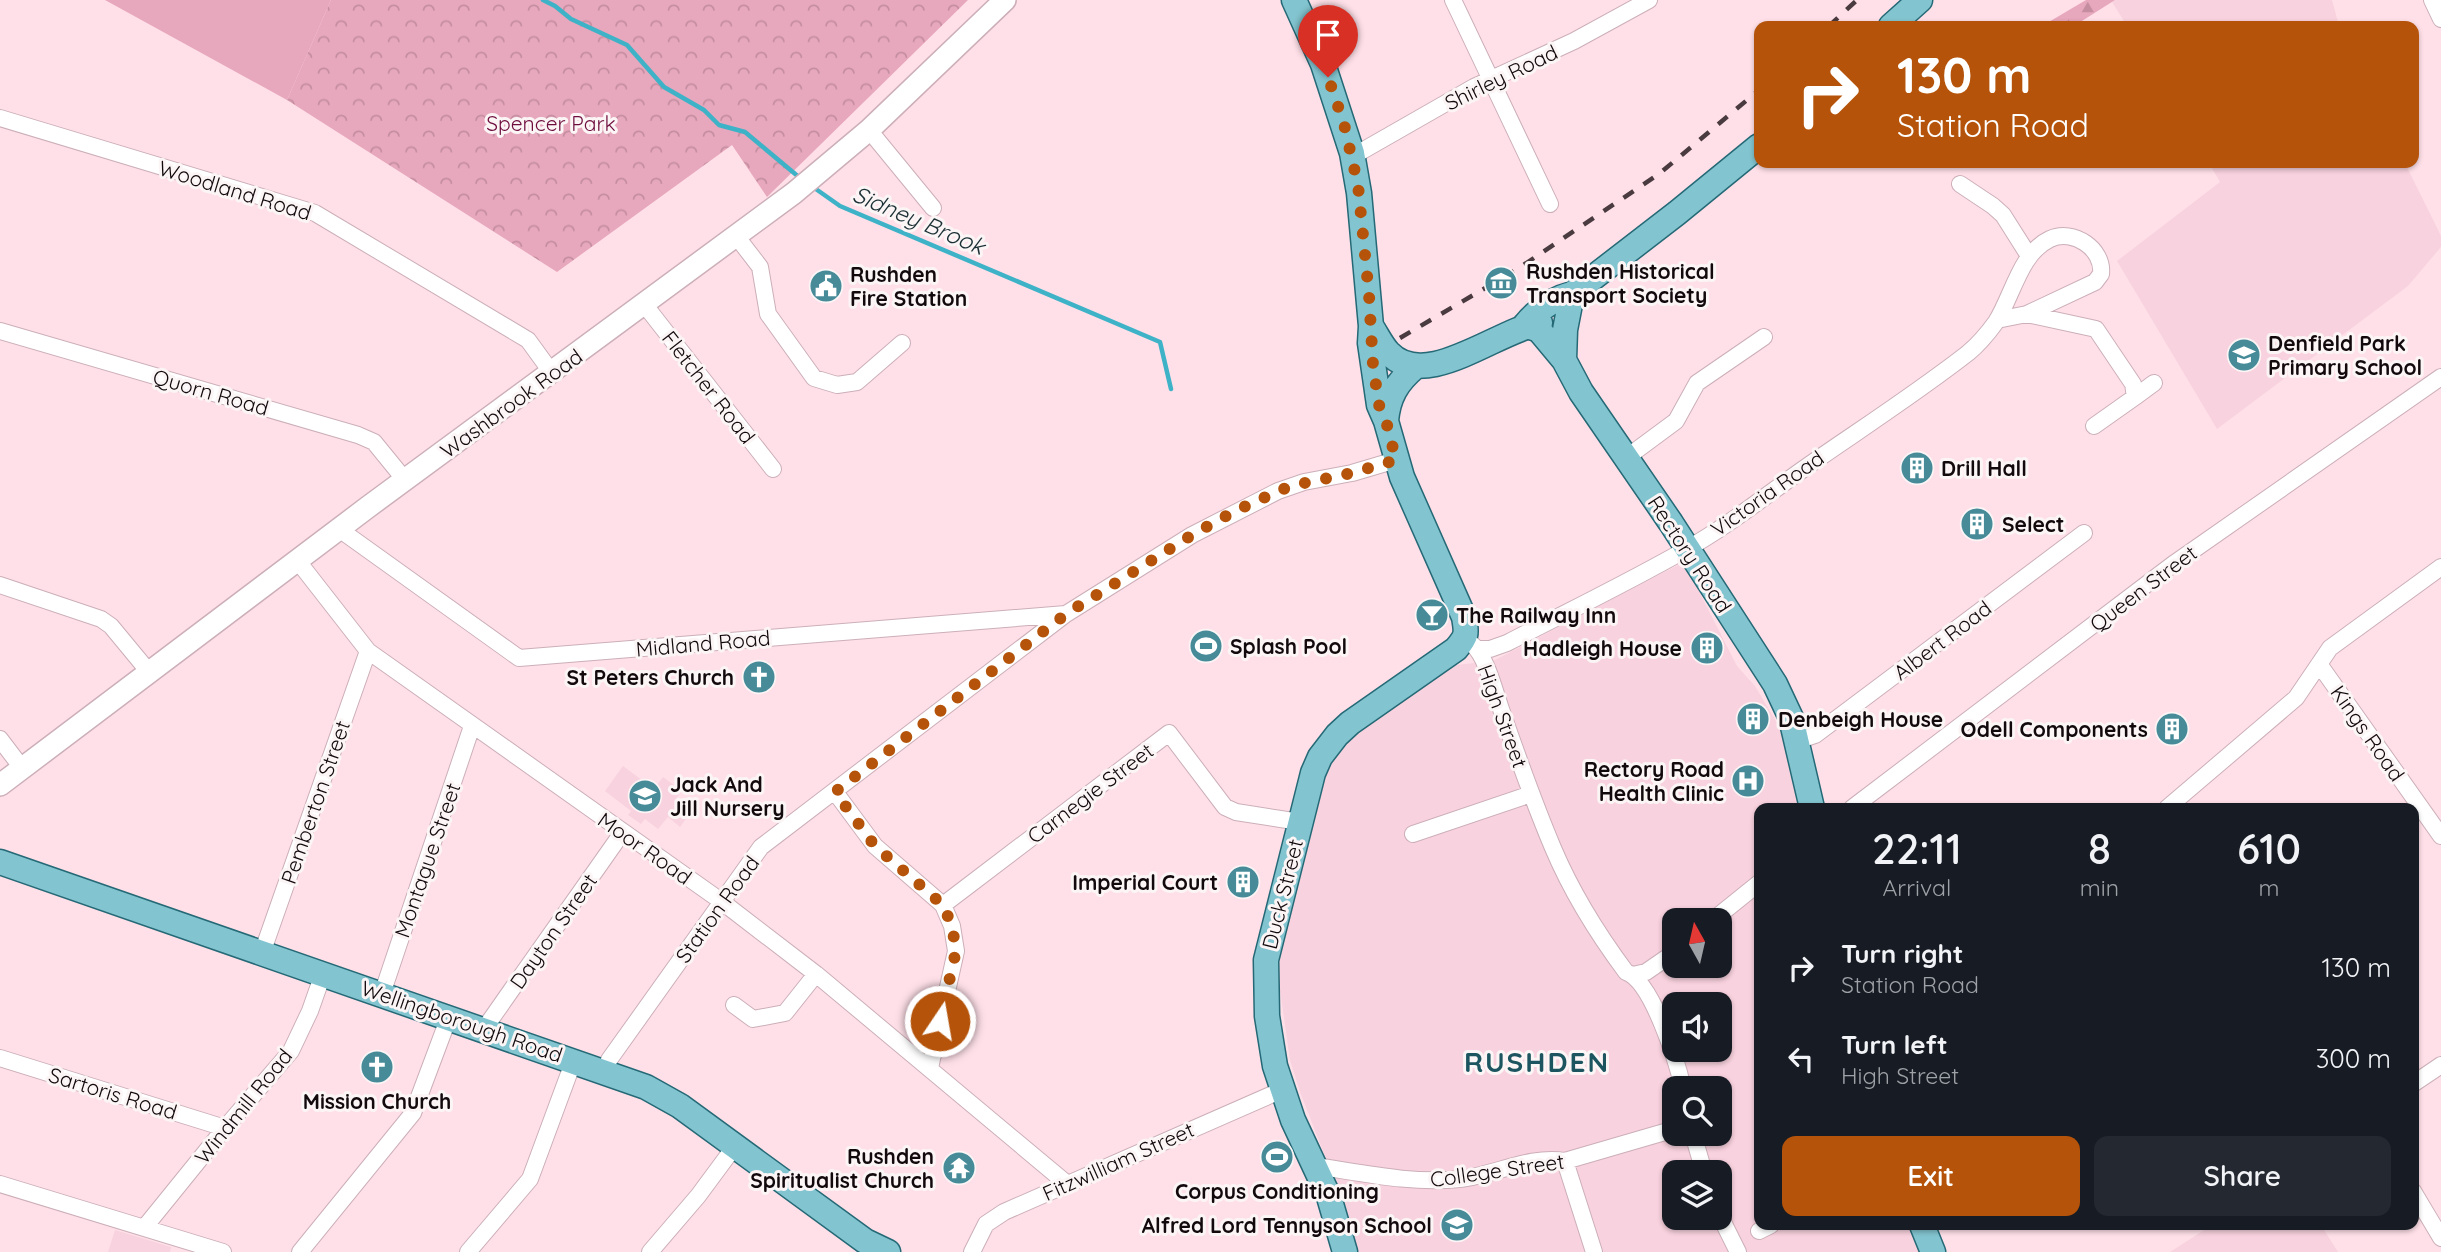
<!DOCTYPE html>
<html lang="en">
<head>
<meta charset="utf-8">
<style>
	:root { --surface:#171b24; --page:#242831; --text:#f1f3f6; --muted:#9ea1a6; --accent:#b45309 }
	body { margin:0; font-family:Quicksand,sans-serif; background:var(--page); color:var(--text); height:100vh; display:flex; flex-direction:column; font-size:26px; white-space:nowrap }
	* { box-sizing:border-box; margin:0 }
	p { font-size:23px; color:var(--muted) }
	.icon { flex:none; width:38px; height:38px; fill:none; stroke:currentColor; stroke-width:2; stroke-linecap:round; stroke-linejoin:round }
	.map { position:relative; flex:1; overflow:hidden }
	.panel { position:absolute; left:1754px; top:803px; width:665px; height:427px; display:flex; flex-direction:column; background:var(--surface); border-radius:14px; box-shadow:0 2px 5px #0004 }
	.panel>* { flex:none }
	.banner { position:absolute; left:1754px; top:21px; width:665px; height:147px; border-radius:14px; box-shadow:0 2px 5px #0004; background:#b45309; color:#fff; overflow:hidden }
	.needle { width:46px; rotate:352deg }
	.tools { position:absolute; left:1662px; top:908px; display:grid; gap:14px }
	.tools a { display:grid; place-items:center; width:70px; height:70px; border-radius:14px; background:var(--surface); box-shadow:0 2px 5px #0004; font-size:35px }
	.pin { position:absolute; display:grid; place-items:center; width:60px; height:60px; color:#fff; margin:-72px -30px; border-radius:50% 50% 50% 0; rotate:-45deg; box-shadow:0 0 7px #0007 }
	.pin .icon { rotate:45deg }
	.me { position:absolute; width:77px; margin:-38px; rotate:12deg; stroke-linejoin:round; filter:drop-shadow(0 0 5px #0008) }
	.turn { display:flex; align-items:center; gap:24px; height:147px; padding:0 28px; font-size:32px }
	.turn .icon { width:91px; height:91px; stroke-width:2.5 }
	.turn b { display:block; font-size:49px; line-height:60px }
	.eta { display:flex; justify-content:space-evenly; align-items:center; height:119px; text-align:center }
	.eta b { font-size:42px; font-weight:600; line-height:49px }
	.button { display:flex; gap:14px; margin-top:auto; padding:14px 28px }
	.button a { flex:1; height:80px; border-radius:14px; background:var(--accent); color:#fff; font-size:28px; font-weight:600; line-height:80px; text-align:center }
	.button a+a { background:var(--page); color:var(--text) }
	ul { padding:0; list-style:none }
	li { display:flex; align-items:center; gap:21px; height:91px; padding:0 28px }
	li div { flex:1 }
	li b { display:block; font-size:26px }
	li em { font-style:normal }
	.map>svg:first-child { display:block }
	.built { fill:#f8d2de; fill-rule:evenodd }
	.grass { fill:#e7a7bc }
	.forest { fill:url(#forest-firs) }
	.park { fill:url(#park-crowns) }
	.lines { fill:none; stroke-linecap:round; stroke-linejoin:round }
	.stream { stroke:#3eb2c7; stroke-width:4.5 }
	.street-casing { stroke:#ccafb8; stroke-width:18 }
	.secondary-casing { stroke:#ccafb8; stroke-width:24 }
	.primary-casing { stroke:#256976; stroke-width:27 }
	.street { stroke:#fff; stroke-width:16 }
	.secondary { stroke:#fff; stroke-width:21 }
	.primary { stroke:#82c4cf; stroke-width:24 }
	.rail { stroke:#493b3f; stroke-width:4.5; stroke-dasharray:12 12; stroke-linecap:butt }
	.route { stroke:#b45309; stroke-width:12; stroke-dasharray:0 21.6 }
	.labels { text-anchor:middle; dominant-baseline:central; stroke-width:6; stroke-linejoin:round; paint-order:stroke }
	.street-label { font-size:21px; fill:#12090c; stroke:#fbf5f6 }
	.park-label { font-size:21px; fill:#6e0c3d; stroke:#fbf5f6 }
	.poi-label { font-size:21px; font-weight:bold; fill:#12090c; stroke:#fbf5f6; text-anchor:start }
	.water-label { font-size:23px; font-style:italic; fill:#1b2f34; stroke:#fbf5f6 }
	.district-label { font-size:28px; font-weight:bold; letter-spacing:2px; fill:#1c545f; stroke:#fbf5f6 }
</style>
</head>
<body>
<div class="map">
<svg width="2441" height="1252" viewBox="0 0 2441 1252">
	<defs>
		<pattern id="forest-firs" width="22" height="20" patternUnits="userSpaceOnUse" patternTransform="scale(1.75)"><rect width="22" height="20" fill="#e7a7bc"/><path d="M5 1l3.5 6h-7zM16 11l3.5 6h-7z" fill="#c58ea0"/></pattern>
		<pattern id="park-crowns" width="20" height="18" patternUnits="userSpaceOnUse" patternTransform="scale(1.75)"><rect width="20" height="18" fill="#e7a7bc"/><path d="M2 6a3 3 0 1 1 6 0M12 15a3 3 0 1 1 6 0" fill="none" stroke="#c58ea0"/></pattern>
	</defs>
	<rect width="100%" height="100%" fill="#ffe0e9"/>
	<path class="built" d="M2115 0H2332L2339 26H2127L2112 2Z
		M2209 163H2405L2441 236V247L2408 286 2217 429 2117 261 2220 182Z
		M1684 562 1737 666 1755 686 1779 726 1798 808H1759V1225H1912L1924 1252H1358L1342 1200 1300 1092 1290 1060 1280 990 1279 956 1320 771 1350 737 1456 665 1493 661ZM1675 920H1720V966H1675ZM1675 1004H1720V1050H1675ZM1675 1088H1720V1134H1675ZM1675 1172H1720V1218H1675Z
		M623 766 654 789 663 777 682 791 674 801 690 813 680 827 668 817 658 829 645 819 641 824 628 815 631 811 605 791Z
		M2212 1225H2321L2338 1252H2170Z
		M115 1230 171 1247 170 1252H108Z"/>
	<path class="grass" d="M105 0H331L287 100Z"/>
	<path class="forest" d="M2086 0H2115L2074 26H2042Z"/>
	<path class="park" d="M331 0H968L767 197 732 145 557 272 287 100Z"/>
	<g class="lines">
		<path class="stream" d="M543 0 555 6 571 19 627 45 664 87 704 110 719 125 745 132 800 178
			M813 187 840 206 1160 342 1171 389"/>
		<defs>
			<path id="street" d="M1453 0 1550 204
				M2432 0 2441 19
				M0 118 315 213 528 340 552 373
				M869 130 933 208
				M1352 153 1362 151 1474 87 1574 41 1649 0
				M1960 184 1993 206 2003 215 2029 256
				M737 237 760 267 768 314 814 378 837 385 857 382 902 343
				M644 304 773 469
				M2027 314 2096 329 2133 384 2135 397 2094 426
				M0 331 358 435 374 442 405 480
				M2135 397 2154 383
				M1626 458 1676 421 1697 383 1764 337
				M339 529 519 658 1066 614
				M297 560 368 651 721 901 816 974 1066 1183
				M0 585 101 619 111 626 149 672
				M1472 644C1487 657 1495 693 1502 712 1518 758 1534 803 1553 848 1572 893 1597 933 1626 972 1652 981 1677 1062 1683 1088
				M1478 649H1490L1507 643C1567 612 1627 583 1685 550 1730 525 1770 492 1812 463 1864 427 1918 392 1968 353 1979 344 1988 333 1996 322 2013 295 2020 253 2050 239 2073 228 2104 249 2101 274L2095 282 2027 314 1997 320
				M2319 664 2441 836
				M0 739 22 768
				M1797 741 1815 735 2084 533
				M835 792 875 846 943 905 952 926 956 951 930 1068
				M1852 808 2172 565 2441 377
				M2167 808 2296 698 2330 648 2441 567
				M1413 834 1531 794
				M943 905 1169 733 1225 807 1236 812 1300 822
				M1713 920 1759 883
				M262 953 368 651
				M1633 975 1646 972 1675 952
				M382 994 472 726
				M734 1005 753 1019 785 1013 816 974
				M487 1030 489 1022 510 992 622 833
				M0 1058 225 1128
				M605 1071 609 1060 761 847 1066 614 1192 535 1278 491 1304 482 1352 473 1396 460
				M2413 1084 2441 1065
				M1693 1134 1704 1172
				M1565 1161 1594 1252
				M1315 1166C1363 1173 1411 1184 1460 1179 1495 1175 1530 1155 1565 1161L1675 1129
				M0 1184 223 1252
				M2413 1191 2441 1238
				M1720 1216 1738 1252
				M144 1228 225 1128 291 1051 310 1011 323 974
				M1759 1231 1771 1225
				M300 1252 413 1113 449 1017
				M468 1252 530 1179 574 1060
				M650 1252 698 1196 735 1146
				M972 1252 986 1224 1004 1212 1282 1090"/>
			<path id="secondary" d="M0 785 368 507 794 193 869 130 1005 0"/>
			<path id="primary" d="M1294 0 1323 64 1352 153 1359 193 1371 326 1370 343 1379 405 1386 421 1402 477 1464 617C1467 634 1467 636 1456 649L1350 723 1337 735 1320 757 1313 773 1266 960 1267 1016 1275 1066 1293 1120 1329 1197 1345 1252
				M1891 26 1920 0
				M1525 325 1539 330 1564 360 1581 392 1671 523 1775 684 1791 718 1812 808
				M1525 325C1538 309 1552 299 1572 294
				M1371 326C1377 335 1382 346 1389 353 1425 392 1498 330 1540 323
				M1564 360 1565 330 1572 294 1677 213 1759 146
				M1386 421C1388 397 1397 382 1415 367
				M0 862 646 1087 680 1106 865 1241 888 1252
				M1922 1225 1933 1252"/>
		</defs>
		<use href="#street" class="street-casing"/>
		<use href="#secondary" class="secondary-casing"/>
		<use href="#primary" class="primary-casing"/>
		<use href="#street" class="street"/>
		<use href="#secondary" class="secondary"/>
		<use href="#primary" class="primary"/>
		<path class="rail" d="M1829 26 1857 0
			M1400 338 1516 270 1659 174 1759 90"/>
	</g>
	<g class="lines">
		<path class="route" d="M940 1021 956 951 952 926 943 905 875 846 835 792 1066 614 1192 535 1235 511 1290 486 1352 473 1396 460 1386 421 1379 405 1373 365 1369 295 1358 185 1344 124 1328 77"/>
	</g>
	<defs>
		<symbol id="museum-disc" viewBox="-11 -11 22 22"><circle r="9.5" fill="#478b99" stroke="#fbf5f6"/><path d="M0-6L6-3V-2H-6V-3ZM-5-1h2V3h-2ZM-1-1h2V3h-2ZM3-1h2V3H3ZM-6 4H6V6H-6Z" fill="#fff"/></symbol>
		<symbol id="civic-disc" viewBox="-11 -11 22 22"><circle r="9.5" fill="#478b99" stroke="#fbf5f6"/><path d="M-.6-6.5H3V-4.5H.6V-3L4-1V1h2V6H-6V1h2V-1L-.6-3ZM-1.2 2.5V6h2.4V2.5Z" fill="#fff"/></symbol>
		<symbol id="school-disc" viewBox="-11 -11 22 22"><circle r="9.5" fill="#478b99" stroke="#fbf5f6"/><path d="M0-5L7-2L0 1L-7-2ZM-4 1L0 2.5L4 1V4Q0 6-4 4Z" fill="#fff"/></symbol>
		<symbol id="building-disc" viewBox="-11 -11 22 22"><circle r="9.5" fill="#478b99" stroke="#fbf5f6"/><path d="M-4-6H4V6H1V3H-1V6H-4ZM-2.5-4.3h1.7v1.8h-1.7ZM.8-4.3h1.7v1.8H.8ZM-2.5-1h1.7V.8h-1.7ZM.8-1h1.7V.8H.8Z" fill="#fff"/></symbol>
		<symbol id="bar-disc" viewBox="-11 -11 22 22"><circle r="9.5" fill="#478b99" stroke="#fbf5f6"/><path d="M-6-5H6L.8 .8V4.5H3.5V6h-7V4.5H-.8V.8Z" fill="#fff"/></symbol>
		<symbol id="stadium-disc" viewBox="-11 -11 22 22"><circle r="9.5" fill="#478b99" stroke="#fbf5f6"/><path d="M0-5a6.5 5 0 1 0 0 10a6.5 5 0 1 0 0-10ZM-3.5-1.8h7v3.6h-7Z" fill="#fff"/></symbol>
		<symbol id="church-disc" viewBox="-11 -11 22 22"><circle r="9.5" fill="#478b99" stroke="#fbf5f6"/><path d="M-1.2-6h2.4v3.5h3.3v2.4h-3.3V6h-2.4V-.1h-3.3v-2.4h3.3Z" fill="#fff"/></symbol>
		<symbol id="hospital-disc" viewBox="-11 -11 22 22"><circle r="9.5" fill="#478b99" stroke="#fbf5f6"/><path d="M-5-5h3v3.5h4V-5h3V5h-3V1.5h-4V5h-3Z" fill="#fff"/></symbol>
		<symbol id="temple-disc" viewBox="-11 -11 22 22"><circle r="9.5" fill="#478b99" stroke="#fbf5f6"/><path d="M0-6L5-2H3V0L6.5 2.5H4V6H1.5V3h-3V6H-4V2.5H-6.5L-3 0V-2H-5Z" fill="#fff"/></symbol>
	</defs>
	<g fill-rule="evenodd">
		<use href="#museum-disc" x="1482" y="264" width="38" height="38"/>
		<use href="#civic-disc" x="807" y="267" width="38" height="38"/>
		<use href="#school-disc" x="2225" y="336" width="38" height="38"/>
		<use href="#building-disc" x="1898" y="449" width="38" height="38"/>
		<use href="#building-disc" x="1958" y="505" width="38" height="38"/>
		<use href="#bar-disc" x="1413" y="596" width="38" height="38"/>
		<use href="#stadium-disc" x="1187" y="627" width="38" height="38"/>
		<use href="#building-disc" x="1688" y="629" width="38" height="38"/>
		<use href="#church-disc" x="740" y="658" width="38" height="38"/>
		<use href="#building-disc" x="1734" y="700" width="38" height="38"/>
		<use href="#building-disc" x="2153" y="710" width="38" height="38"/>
		<use href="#hospital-disc" x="1729" y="762" width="38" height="38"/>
		<use href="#school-disc" x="626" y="777" width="38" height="38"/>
		<use href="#building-disc" x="1224" y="863" width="38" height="38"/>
		<use href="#church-disc" x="358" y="1048" width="38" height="38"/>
		<use href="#stadium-disc" x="1258" y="1138" width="38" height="38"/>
		<use href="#temple-disc" x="940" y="1149" width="38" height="38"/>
		<use href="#school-disc" x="1438" y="1206" width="38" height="38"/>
	</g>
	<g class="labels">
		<g class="street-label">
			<text transform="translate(1501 77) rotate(-26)">Shirley Road</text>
			<text transform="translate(235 190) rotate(17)">Woodland Road</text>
			<text transform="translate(709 387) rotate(52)">Fletcher Road</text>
			<text transform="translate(211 392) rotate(16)">Quorn Road</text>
			<text transform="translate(511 403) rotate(-36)">Washbrook Road</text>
			<text transform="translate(1767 493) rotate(-35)">Victoria Road</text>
			<text transform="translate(1690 554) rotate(57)">Rectory Road</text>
			<text transform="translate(2143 588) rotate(-37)">Queen Street</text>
			<text transform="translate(1942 640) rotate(-37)">Albert Road</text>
			<text transform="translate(703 643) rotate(-5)">Midland Road</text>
			<text transform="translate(1503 716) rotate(70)">High Street</text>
			<text transform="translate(2368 733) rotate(55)">Kings Road</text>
			<text transform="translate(1090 793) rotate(-37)">Carnegie Street</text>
			<text transform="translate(315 802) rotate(-71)">Pemberton Street</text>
			<text transform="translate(645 848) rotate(35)">Moor Road</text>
			<text transform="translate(427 860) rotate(-71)">Montague Street</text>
			<text transform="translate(1282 894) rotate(-76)">Duck Street</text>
			<text transform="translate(717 909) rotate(-54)">Station Road</text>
			<text transform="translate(553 931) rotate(-55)">Dayton Street</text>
			<text transform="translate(462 1021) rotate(19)">Wellingborough Road</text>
			<text transform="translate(113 1093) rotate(17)">Sartoris Road</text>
			<text transform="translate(243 1106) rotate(-51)">Windmill Road</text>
			<text transform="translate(1118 1161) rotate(-24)">Fitzwilliam Street</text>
			<text transform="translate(1497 1170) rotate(-8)">College Street</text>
		</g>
		<g class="park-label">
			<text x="551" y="123">Spencer Park</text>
		</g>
		<g class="poi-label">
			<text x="1526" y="271">Rushden Historical<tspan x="1526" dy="24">Transport Society</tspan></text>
			<text x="850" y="274">Rushden<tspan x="850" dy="24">Fire Station</tspan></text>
			<text x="2268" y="343">Denfield Park<tspan x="2268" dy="24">Primary School</tspan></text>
			<text x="1941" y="468">Drill Hall</text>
			<text x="2002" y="524">Select</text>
			<text x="1456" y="615">The Railway Inn</text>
			<text x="1230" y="646">Splash Pool</text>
			<text x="1682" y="648" text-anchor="end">Hadleigh House</text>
			<text x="734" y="677" text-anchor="end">St Peters Church</text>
			<text x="1778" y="719">Denbeigh House</text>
			<text x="2148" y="729" text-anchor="end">Odell Components</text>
			<text x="1724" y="769" text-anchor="end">Rectory Road<tspan x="1724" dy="24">Health Clinic</tspan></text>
			<text x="670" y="784">Jack And<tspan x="670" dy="24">Jill Nursery</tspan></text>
			<text x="1218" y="882" text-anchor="end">Imperial Court</text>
			<text x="377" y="1101" text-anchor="middle">Mission Church</text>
			<text x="934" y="1156" text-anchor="end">Rushden<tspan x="934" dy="24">Spiritualist Church</tspan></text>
			<text x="1277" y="1191" text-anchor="middle">Corpus Conditioning</text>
			<text x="1432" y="1225" text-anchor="end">Alfred Lord Tennyson School</text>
		</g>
		<g class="water-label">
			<text transform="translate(919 220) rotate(23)">Sidney Brook</text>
		</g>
		<g class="district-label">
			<text x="1537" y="1061">RUSHDEN</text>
		</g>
	</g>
</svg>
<div class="tools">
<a><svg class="needle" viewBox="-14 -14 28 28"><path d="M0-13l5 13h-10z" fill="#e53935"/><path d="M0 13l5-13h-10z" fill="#9ea1a6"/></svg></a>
<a><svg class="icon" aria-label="sound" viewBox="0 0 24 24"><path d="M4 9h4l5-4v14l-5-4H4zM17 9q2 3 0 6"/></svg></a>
<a><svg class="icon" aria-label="search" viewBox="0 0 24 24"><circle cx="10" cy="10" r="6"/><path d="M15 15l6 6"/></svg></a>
<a><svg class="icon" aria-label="layers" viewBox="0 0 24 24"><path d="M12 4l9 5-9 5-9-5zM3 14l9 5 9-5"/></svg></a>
</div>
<div class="pin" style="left:1328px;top:77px;background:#d93025"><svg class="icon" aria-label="arrive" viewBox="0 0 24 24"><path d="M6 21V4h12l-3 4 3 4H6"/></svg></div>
<svg class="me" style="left:940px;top:1021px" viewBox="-20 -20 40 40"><circle r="17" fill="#b45309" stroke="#fff" stroke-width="3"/><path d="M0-11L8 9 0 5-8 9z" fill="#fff"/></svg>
<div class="banner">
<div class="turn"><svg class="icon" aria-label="right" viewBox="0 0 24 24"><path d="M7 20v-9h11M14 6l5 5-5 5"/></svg><div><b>130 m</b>Station Road</div></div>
</div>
<section class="panel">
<div class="eta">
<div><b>22:11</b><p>Arrival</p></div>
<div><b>8</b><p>min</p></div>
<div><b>610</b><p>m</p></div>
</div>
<ul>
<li><svg class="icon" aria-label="right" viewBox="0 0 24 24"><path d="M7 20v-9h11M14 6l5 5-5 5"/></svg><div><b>Turn right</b><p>Station Road</p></div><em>130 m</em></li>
<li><svg class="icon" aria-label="left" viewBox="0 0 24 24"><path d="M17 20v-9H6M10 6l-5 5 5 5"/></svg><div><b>Turn left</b><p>High Street</p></div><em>300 m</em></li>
</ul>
<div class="button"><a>Exit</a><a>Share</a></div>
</section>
</div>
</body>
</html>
